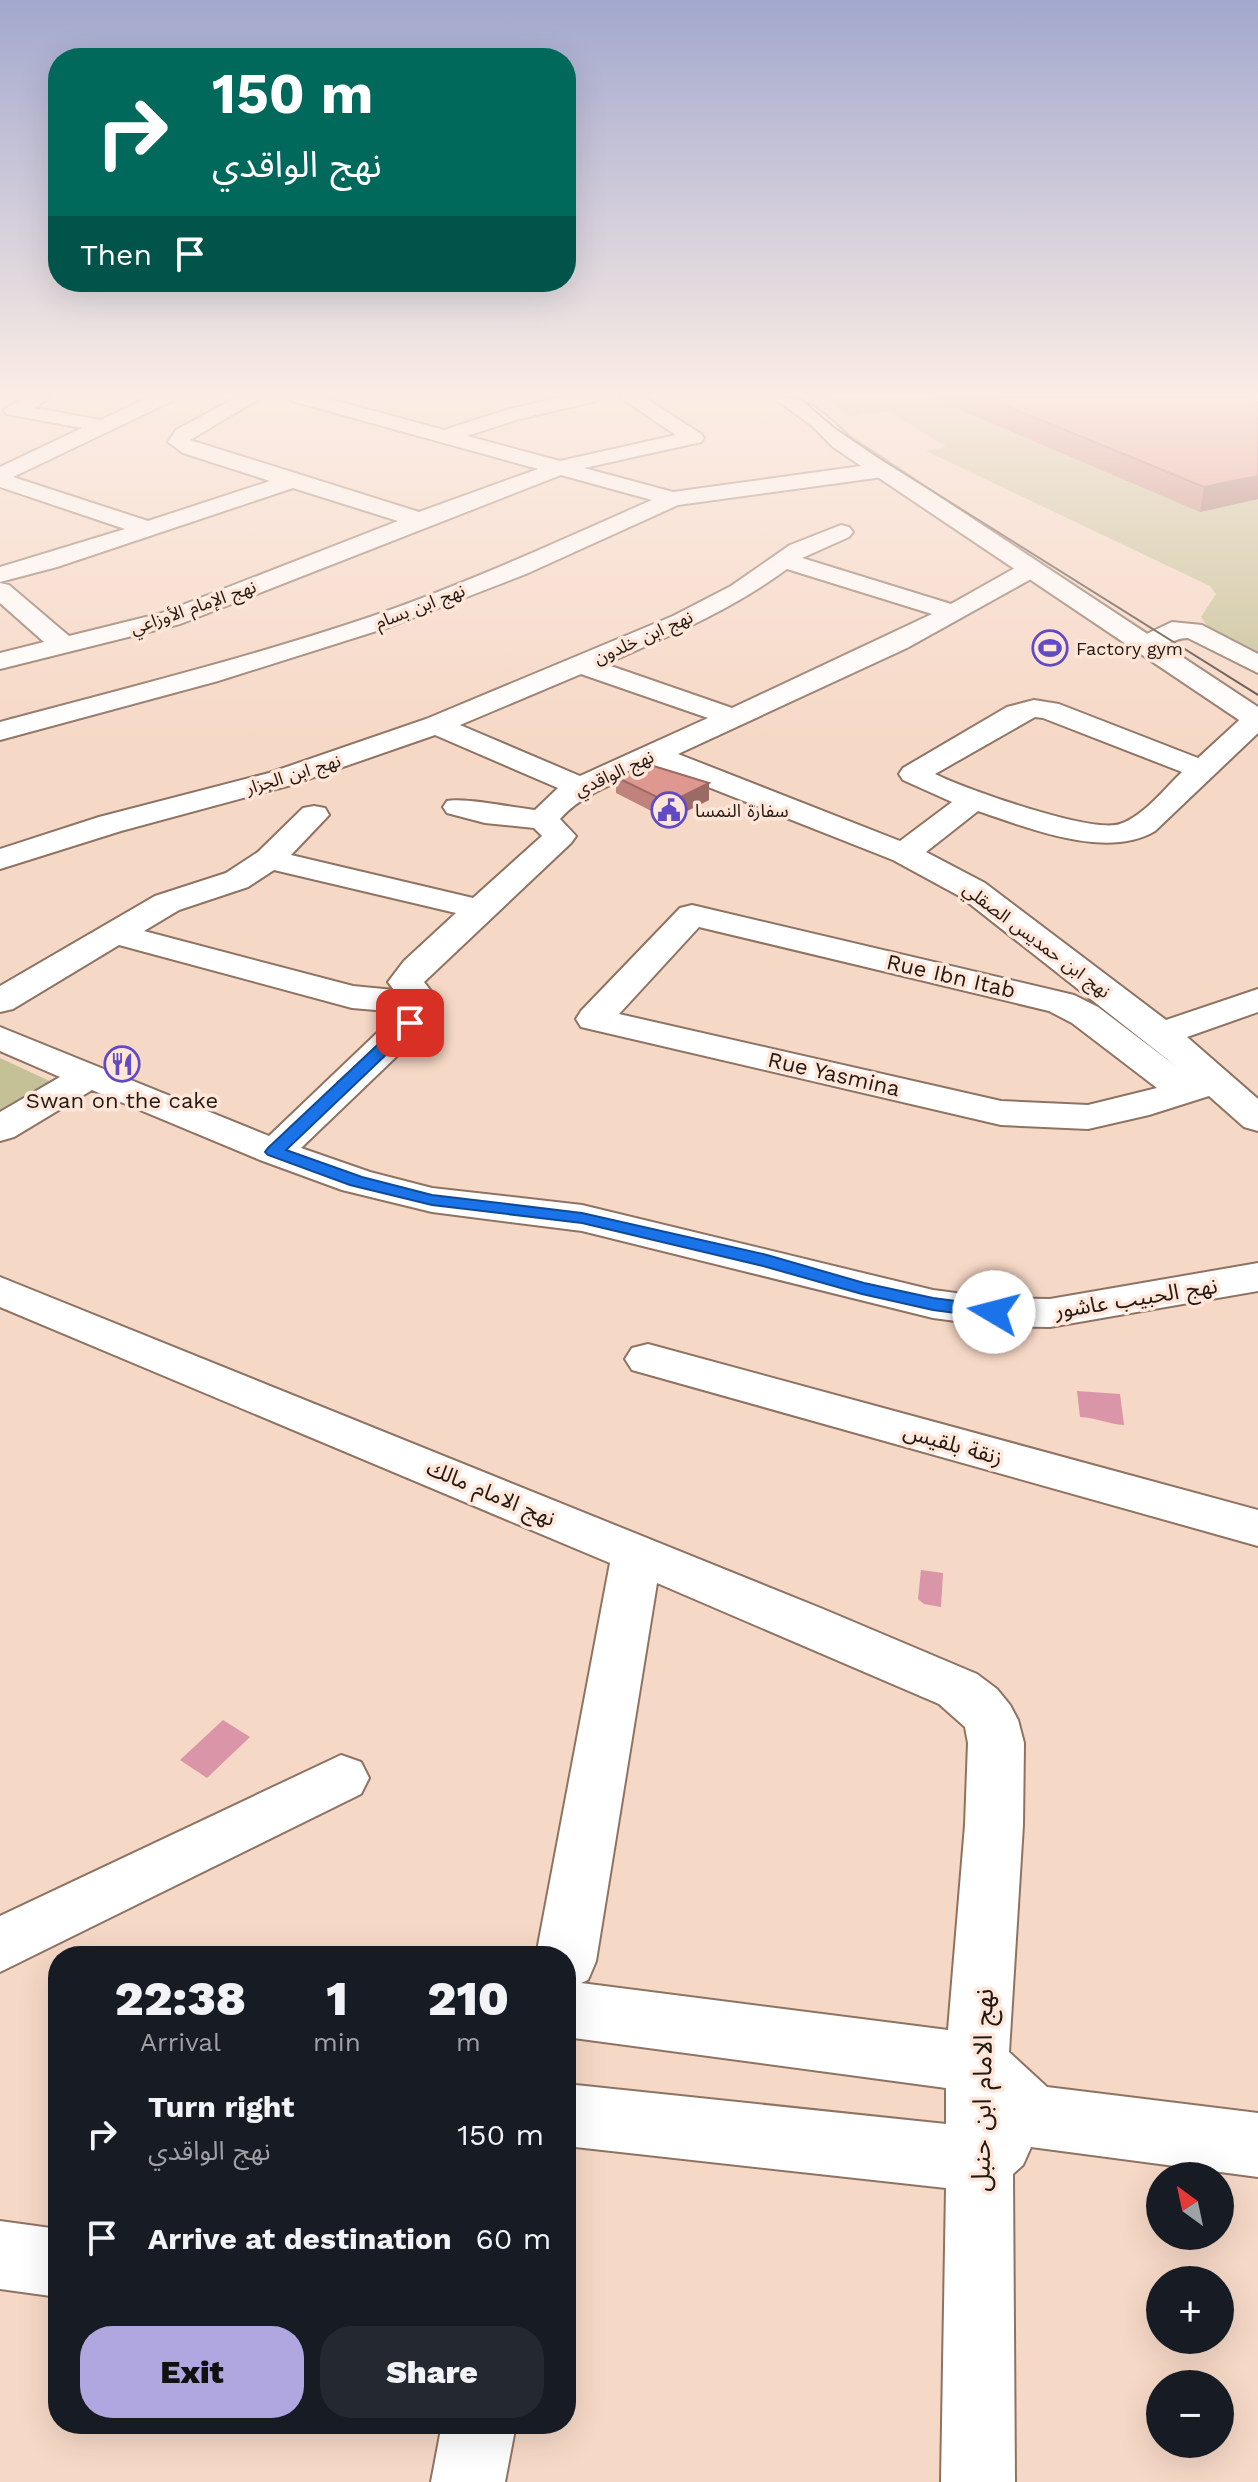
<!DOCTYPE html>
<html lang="en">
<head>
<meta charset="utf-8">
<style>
	:root { --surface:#171b24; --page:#242831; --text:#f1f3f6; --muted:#9ea1a6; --accent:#b0a7e0 }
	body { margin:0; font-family:"Work Sans","Noto Sans Arabic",sans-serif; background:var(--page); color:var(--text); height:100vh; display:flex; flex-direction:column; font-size:30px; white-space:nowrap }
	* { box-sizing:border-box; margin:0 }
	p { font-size:26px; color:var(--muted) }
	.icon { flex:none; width:44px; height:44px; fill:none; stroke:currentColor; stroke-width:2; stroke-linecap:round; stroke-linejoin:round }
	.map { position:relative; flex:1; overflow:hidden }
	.sheet { position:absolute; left:48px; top:1946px; width:528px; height:488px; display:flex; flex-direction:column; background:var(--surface); border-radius:32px; box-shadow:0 8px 32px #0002 }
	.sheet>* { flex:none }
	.banner { position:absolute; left:48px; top:48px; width:528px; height:244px; border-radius:32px; box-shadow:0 8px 32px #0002; background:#00695c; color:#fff; overflow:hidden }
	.needle { width:52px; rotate:327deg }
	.buttons { position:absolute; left:1146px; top:2162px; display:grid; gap:16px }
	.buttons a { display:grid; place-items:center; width:88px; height:88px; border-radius:50%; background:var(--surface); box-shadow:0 8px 32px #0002; font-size:40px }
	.pin { position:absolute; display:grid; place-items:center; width:68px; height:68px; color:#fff; margin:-34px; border-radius:16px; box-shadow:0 4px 12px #0006 }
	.me { position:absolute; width:88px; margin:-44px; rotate:278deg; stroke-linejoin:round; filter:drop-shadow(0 0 6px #0008) }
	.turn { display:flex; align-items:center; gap:28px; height:168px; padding:0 32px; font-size:36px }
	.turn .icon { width:104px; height:104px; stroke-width:2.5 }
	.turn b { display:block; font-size:56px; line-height:68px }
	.then { display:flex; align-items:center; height:76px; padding:0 32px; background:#0003; gap:16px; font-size:30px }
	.eta { display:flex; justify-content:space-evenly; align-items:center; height:136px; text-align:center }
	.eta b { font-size:48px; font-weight:800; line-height:56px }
	.button { display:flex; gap:16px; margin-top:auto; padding:16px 32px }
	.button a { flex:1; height:92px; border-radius:32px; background:var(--accent); color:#111; font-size:32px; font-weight:800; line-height:92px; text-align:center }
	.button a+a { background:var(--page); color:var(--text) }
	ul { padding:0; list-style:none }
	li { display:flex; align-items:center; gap:24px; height:104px; padding:0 32px }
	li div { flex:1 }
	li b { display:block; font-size:30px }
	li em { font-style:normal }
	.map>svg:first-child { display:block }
	.green { fill:#c5c196 }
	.water { fill:#da95a8 }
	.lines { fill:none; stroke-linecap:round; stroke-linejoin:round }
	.minor-casing { stroke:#8e7363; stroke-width:4 }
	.major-casing { stroke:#8e7363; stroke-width:4 }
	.minor { fill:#fff; fill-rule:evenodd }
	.major { fill:#fff; fill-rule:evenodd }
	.tram { stroke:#504239; stroke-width:2 }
	.wall { fill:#c0837c }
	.shaded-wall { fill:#9c6a65 }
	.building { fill:#df9890; stroke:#9c6a65; stroke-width:2 }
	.route { fill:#1a73e8; stroke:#114b97; stroke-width:2 }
	.labels { text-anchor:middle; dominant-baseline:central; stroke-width:7; stroke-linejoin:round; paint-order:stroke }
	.far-street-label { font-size:18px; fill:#231913; stroke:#ffe6d8 }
	.far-poi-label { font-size:18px; fill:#231913; stroke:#ffe6d8; text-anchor:start }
	.street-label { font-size:22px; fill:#231913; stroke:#ffe6d8 }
	.poi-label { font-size:22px; fill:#231913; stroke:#ffe6d8 }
	.near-street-label { font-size:26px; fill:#231913; stroke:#ffe6d8 }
</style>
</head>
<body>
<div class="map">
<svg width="1258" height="2482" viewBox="0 0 1258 2482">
	<rect width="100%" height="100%" fill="#f6d8c6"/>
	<path class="green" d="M825 397H1258V652L1209 629 1201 617 1216 594 1210 586 926 451 946 447 889 411 849 416Z
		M0 1058 56 1084 0 1115Z"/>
	<path class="water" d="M1077 1391 1120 1394 1124 1425C1108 1424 1097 1418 1080 1417Z
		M921 1570 943 1573 941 1607 924 1604 918 1599Z
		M223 1720 250 1737 207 1778 180 1760Z"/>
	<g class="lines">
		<defs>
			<path id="minor" d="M24 397H50L34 408 101 420 149 397H175L172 401 13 477 148 521 270 481 183 453 168 442 176 430 237 397H262L190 440 419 512 538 469 292 401 289 397H322L444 430 506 410 562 397H599L596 401 519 419 467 436 560 461 676 435 620 397H644L701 434 704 438 701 442 584 468 673 492 883 463 894 470 883 477 678 505 526 574 389 627 218 681 0 740V722C124 689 248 658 370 617 466 584 559 541 652 500L561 475 180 624 0 669V653L44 642 0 603V583L9 585 69 636 162 613 398 521 293 488 57 567 0 582V567L125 529 0 487V467L82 428 7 414 4 410Z
				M841 525 849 527 853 532 849 537 802 558 951 604 1022 564H1040L1043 569 1040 574 907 648 678 754 900 841 952 802 903 780 899 774 903 768 1007 707 1034 700 1059 704 1198 758 1247 713 1258 711V733L1155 831C1106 860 1029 828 978 811L926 852 985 883 1166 1020 1258 989V1012L1187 1037 1258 1099V1131L1244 1127 1209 1096 1149 1115 1088 1129 1001 1125 581 1027 576 1019 581 1011 680 908 692 905 1074 995 1098 1007 1177 1067 961 897 893 860 655 766C621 781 585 791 560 819L576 836 571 843 424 982 440 1003 423 1031 301 1148 370 1172 432 1188 582 1205 933 1290 994 1298 1050 1299 1258 1263V1291L1050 1327 994 1326 933 1318 582 1231 432 1212 342 1190 260 1160 92 1090 14 1137 0 1141V1112L60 1077 0 1051V1027L269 1136 399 1012 352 1008 119 945 13 1009 0 1012V986L155 896 226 873 258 852 303 808 314 806 325 808 329 815 291 855 473 898 542 836 534 828 485 823 447 813 443 807 447 801C463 797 515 808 535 810L558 788 435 735 291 785 121 831 0 869V849L99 817 269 773 426 719 673 616 731 586 790 545ZM787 569 932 614 732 708 605 664C669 636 730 611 787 569ZM581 674 708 718 580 776 460 725ZM1035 717 1043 718 1182 772C1165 788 1144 816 1120 824 1092 834 965 789 935 774ZM274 870 456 913 404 961 388 982 394 990 353 986 144 931 179 910 248 887ZM699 927 1049 1011 1072 1023 1157 1088 1088 1105 1001 1101 619 1014Z
				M1172 622 1202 625 1258 654V673L1188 638C1168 638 1156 656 1136 651L1132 645 1136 639Z
				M0 1277 823 1609 977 1674 997 1689 1010 1705 1018 1720 1024 1743 1023 1825 1009 2052 1047 2087 1258 2113V2177L1031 2147 1023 2165 1013 2174 1015 2482H941L946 2188 566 2146V2084L946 2124V2088L566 2037V1956H536L610 1563 0 1307ZM657 1583 939 1704 965 1727 968 1743 965 1825 948 2030 581 1983 588 1980 596 1961Z
				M648 1344 1258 1510V1546L632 1370 625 1359 632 1348Z
				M341 1755 361 1762 369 1778 361 1794 0 1972V1916Z
				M0 2221 58 2229V2297L0 2289Z
				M442 2424H516L505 2482H431Z"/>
			<path id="major" d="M772 397C810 397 822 411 849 437L1258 707V729L1248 726 833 447 811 425Z"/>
		</defs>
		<use href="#minor" class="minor-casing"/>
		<use href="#major" class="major-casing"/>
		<use href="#minor" class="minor"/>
		<use href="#major" class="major"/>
		<path class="tram" d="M799 397 834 427 878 457 1258 695"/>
	</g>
	<path class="wall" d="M930 397H1250L1258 404V499L1200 512Z
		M616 777 709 800 669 820 616 793Z"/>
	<path class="shaded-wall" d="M1258 472V499L1200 512 1204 487Z
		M709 783V800L669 820V803Z"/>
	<path class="building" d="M985 397H1250L1258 404V476L1204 487Z
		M647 764 709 783 669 803 616 777Z"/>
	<linearGradient id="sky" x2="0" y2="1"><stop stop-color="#a2a8ce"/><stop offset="0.53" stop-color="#fbede5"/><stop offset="1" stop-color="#fbede5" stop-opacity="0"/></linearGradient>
	<rect width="1258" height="745" fill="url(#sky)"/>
	<path class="route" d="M410 1018 415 1020V1027L286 1150 362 1177 432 1195 582 1213 767 1255 864 1283 933 1298 994 1306 1003 1312 994 1318 933 1310 862 1294 763 1266 582 1223 432 1205 350 1185 268 1155 265 1152 268 1148 404 1020Z"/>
	<defs>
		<symbol id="stadium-ring" viewBox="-11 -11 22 22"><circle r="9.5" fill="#ffe6d8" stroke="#614bc4" stroke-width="1.5"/><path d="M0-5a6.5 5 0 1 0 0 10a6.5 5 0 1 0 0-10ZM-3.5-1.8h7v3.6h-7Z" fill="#614bc4"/></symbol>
		<symbol id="civic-ring" viewBox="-11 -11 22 22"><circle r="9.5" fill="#ffe6d8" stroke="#614bc4" stroke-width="1.5"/><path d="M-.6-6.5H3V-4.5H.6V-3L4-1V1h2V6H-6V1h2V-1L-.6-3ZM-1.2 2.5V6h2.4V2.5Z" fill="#614bc4"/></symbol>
		<symbol id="restaurant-ring" viewBox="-11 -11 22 22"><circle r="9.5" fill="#ffe6d8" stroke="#614bc4" stroke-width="1.5"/><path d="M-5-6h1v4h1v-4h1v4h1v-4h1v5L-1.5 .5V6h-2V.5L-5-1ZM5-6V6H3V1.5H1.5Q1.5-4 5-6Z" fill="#614bc4"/></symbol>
	</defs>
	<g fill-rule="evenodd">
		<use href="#stadium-ring" x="1030" y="628" width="40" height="40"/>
		<use href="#civic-ring" x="649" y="790" width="40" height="40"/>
		<use href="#restaurant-ring" x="102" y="1044" width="40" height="40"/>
	</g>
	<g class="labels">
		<g class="far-street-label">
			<text transform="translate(420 606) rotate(-21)">نهج ابن بسام</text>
			<text transform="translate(193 607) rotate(-19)">نهج الإمام الأوزاعي</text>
			<text transform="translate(643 637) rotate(-24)">نهج ابن خلدون</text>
			<text transform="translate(614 773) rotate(-25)">نهج الواقدي</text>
			<text transform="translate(293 774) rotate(-17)">نهج ابن الجزار</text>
			<text transform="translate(1037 940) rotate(37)">نهج ابن حمديس الصقلي</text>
		</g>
		<g class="far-poi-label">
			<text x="1076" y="648">Factory gym</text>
			<text x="695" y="810">سفارة النمسا</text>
		</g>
		<g class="street-label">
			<text transform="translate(951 976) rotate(13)">Rue Ibn Itab</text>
			<text transform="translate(834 1074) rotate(13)">Rue Yasmina</text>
			<text transform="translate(1136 1298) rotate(-9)">نهج الحبيب عاشور</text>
			<text transform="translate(953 1444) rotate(16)">زنقة بلقيس</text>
			<text transform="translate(491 1493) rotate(23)">نهج الامام مالك</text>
		</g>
		<g class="poi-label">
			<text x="122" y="1100">Swan on the cake</text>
		</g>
		<g class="near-street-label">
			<text transform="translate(982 2090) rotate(-89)">نهج الامام ابن حنبل</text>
		</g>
	</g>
</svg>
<div class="buttons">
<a><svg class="needle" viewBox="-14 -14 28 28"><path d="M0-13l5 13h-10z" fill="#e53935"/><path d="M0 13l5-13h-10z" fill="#9ea1a6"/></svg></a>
<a>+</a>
<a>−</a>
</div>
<div class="pin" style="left:410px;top:1023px;background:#d93025"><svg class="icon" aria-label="arrive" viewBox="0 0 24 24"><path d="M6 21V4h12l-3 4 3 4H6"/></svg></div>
<svg class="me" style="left:994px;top:1312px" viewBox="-20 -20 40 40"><circle r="19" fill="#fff"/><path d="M0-13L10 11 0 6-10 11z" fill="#1a73e8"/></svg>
<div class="banner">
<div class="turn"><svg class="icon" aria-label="right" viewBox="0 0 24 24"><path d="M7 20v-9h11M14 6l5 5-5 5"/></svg><div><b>150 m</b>نهج الواقدي</div></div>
<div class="then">Then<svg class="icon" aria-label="arrive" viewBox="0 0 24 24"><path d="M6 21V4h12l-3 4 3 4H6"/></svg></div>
</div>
<section class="sheet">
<div class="eta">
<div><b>22:38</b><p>Arrival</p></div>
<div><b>1</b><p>min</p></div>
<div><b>210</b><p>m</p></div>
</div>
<ul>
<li><svg class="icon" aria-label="right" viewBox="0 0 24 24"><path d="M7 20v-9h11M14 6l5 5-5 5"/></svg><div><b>Turn right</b><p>نهج الواقدي</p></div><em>150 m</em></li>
<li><svg class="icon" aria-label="arrive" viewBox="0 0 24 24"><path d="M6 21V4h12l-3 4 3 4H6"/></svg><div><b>Arrive at destination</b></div><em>60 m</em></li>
</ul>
<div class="button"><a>Exit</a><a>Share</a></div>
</section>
</div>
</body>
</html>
